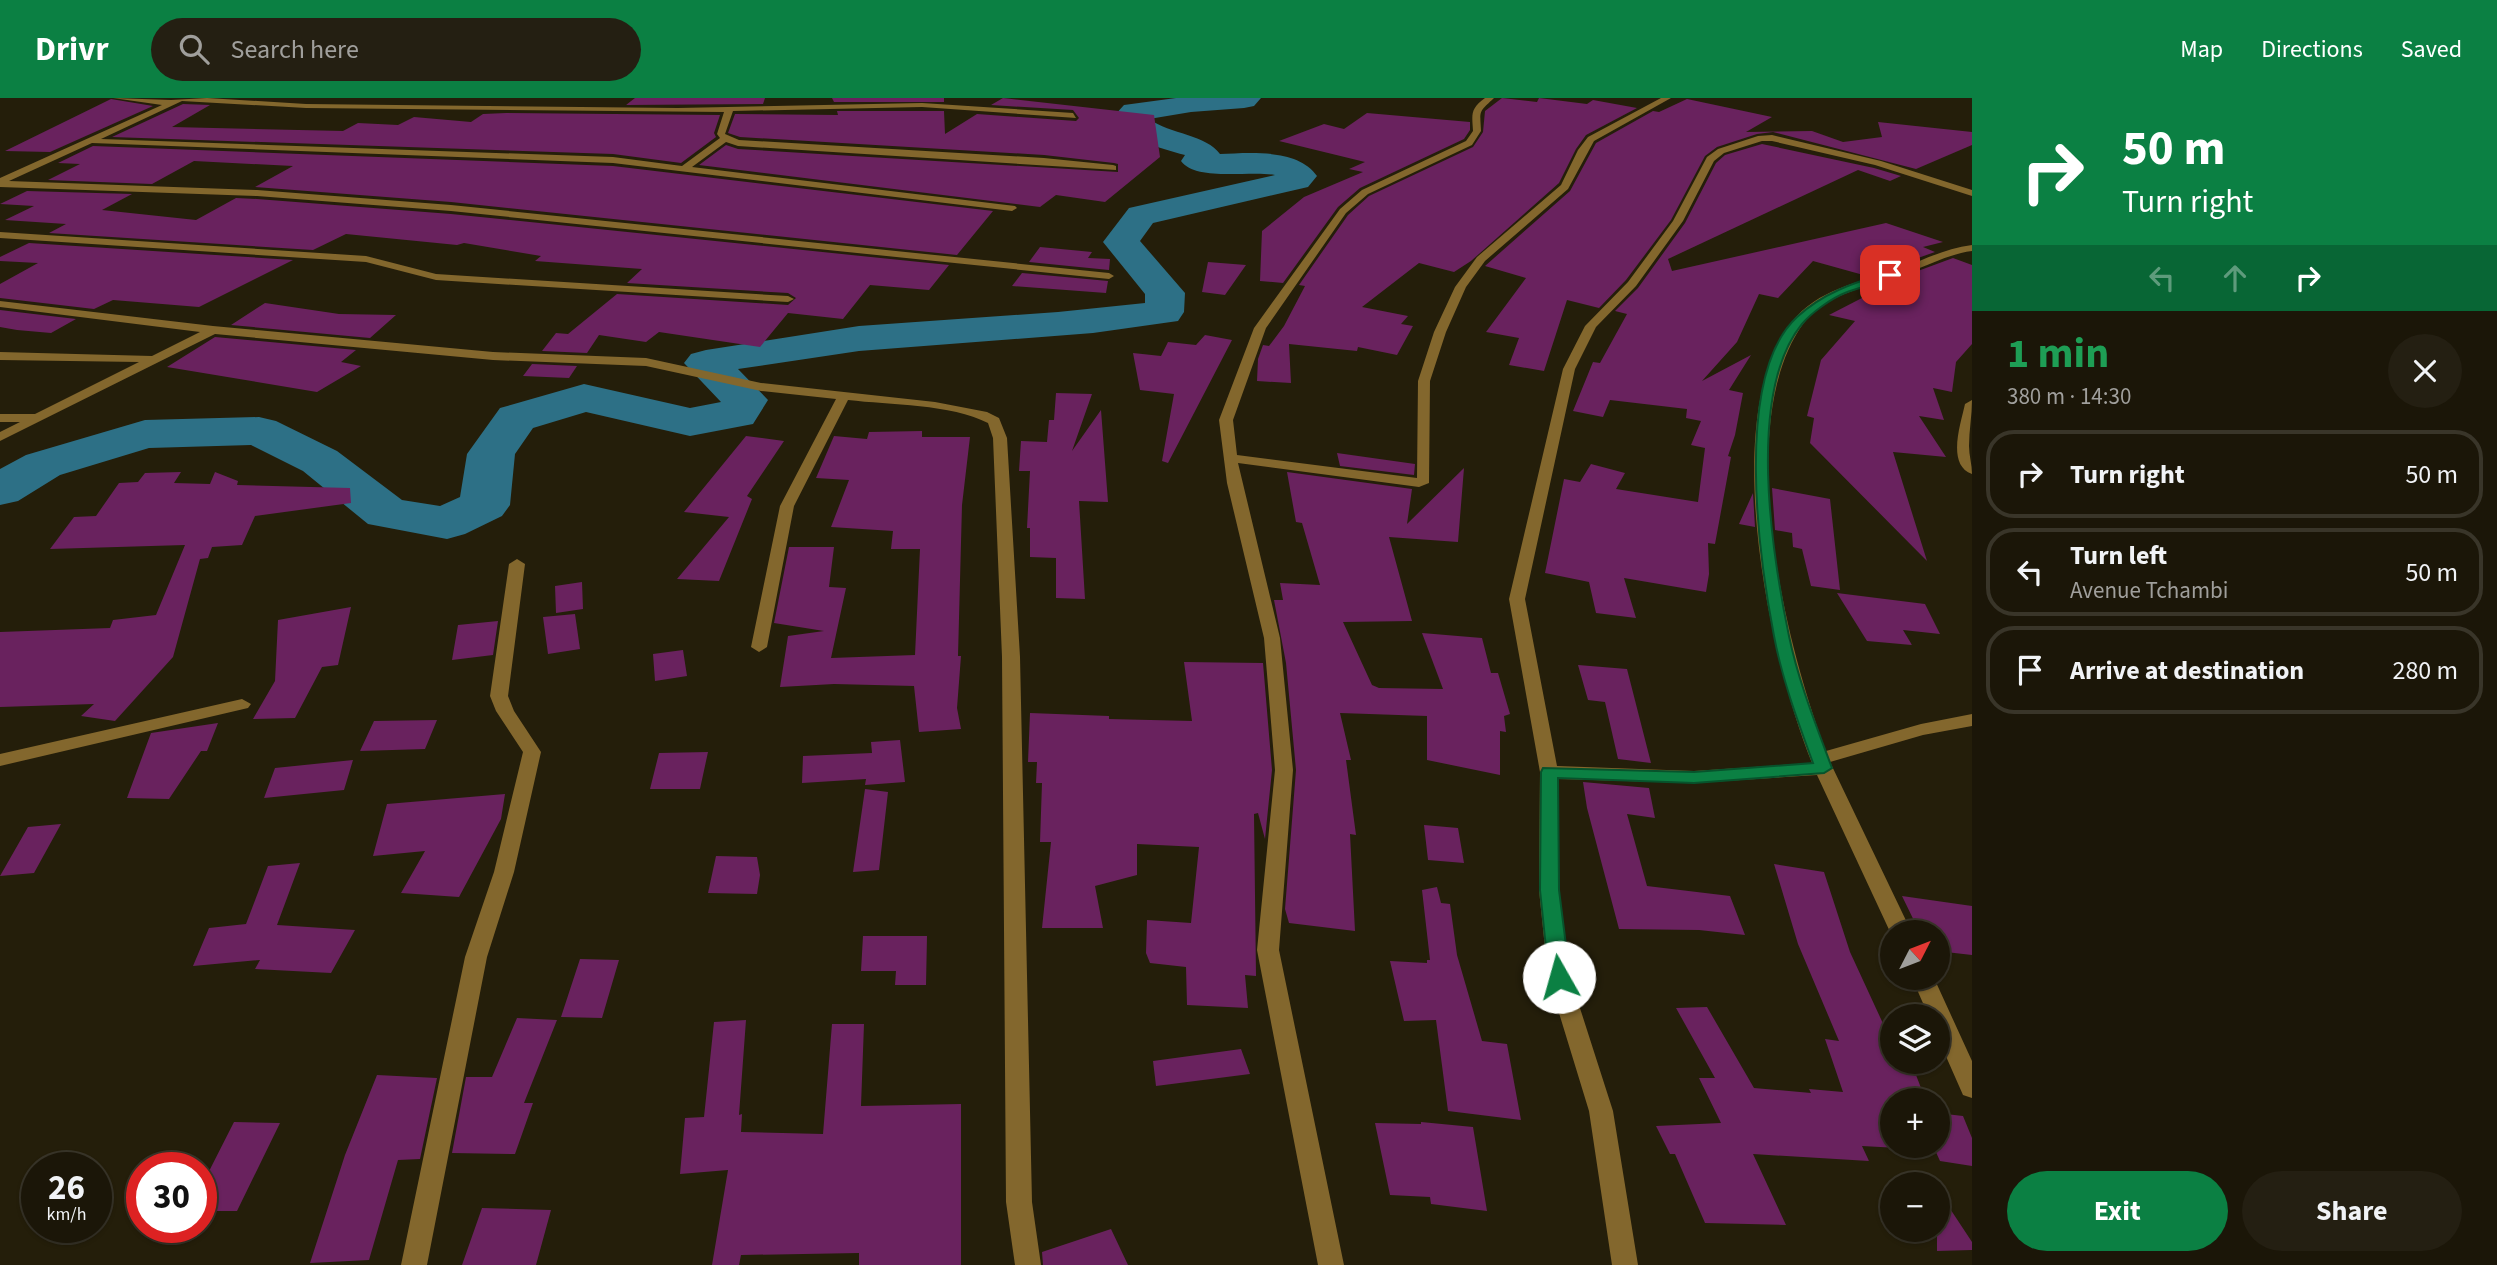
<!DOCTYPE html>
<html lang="en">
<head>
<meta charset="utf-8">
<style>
	:root { --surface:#1b1608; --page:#241f12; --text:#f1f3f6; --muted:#a09f9c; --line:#393529; --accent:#0b8043 }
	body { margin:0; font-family:"Source Sans 3",sans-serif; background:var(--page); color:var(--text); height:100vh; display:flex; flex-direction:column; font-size:26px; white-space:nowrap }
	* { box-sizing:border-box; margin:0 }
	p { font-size:23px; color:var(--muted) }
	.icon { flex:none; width:38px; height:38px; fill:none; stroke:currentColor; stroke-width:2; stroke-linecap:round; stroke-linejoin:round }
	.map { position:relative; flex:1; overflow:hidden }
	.drawer { display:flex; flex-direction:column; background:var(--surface); width:525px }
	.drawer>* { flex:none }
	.hud { background:#0b8043; color:#fff; overflow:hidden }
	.needle { width:46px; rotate:48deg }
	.controls { position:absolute; left:1880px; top:822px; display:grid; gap:14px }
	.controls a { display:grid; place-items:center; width:70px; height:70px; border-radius:50%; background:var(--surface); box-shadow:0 2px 5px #0004,0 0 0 2px var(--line); font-size:35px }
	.speed { position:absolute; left:21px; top:1054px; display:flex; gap:14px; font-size:35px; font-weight:700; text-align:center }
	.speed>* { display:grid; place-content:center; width:91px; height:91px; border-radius:50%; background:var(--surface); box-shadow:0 2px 5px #0004,0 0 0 2px var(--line); line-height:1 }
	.speed small { font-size:18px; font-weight:400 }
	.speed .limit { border:10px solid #d22; background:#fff; color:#111 }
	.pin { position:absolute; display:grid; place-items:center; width:60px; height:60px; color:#fff; margin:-30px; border-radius:14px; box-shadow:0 4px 10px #0006 }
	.me { position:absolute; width:77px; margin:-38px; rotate:353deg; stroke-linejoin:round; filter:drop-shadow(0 0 5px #0008) }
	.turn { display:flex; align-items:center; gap:24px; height:147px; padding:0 35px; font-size:32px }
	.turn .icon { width:91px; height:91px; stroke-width:2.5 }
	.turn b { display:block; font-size:49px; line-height:60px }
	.lanes { display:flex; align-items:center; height:66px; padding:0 35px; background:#0003; justify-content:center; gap:35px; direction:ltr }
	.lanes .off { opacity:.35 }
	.round { display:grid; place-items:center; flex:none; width:74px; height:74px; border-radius:37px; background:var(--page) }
	.summary { display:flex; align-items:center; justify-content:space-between; height:119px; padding:0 35px }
	h1 { font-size:42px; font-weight:700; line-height:52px; color:#1e9e55 }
	.primary-button { display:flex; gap:14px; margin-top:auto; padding:14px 35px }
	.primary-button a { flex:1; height:80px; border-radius:42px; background:var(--accent); color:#fff; font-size:28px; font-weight:700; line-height:80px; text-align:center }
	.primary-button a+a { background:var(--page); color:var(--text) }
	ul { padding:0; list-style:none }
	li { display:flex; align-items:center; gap:21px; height:88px; margin:0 14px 10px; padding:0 21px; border:4px solid var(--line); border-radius:28px }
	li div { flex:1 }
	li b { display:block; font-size:26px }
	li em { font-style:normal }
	header { display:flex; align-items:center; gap:42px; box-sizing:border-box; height:98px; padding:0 35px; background:var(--accent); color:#fff }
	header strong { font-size:33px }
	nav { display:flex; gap:38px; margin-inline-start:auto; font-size:24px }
	.search { width:490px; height:63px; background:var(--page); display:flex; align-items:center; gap:18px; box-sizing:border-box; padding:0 24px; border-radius:38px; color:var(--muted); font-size:26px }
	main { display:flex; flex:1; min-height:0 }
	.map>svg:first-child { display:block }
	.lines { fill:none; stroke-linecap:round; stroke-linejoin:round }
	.river { fill:#2d7086; fill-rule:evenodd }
	.building { fill:#69225e }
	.minor { fill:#83672d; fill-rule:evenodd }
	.route { fill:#0b8043; stroke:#07532c; stroke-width:2 }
</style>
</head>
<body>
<header>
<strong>Drivr</strong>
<div class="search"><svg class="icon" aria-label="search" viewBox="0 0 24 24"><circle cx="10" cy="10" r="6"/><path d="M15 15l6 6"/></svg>Search here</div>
<nav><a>Map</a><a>Directions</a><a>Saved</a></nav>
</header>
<main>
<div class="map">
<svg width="1972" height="1167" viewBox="0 0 1972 1167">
	<rect width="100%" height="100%" fill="#241e0a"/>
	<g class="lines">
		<path class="river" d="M1176 0H1261L1254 8 1244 10 1191 14 1149 21C1170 36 1207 37 1220 56 1249 55 1298 50 1317 78L1308 89 1153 125 1140 143 1185 195 1184 214 1178 223 1093 235 859 253 738 271 768 302 753 326 690 338 586 314 533 330 515 356 510 407 502 418 465 436 447 441 368 426 303 373 251 347 149 350 60 377 18 403 0 407V371L26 357 145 322 259 319 276 323 337 353 402 402 440 408 460 399 467 356 500 310 584 286 690 310 721 304 684 265 691 256 706 252 859 228 1058 214 1145 205V196L1103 144 1129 110 1275 77C1250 72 1196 84 1181 63L1185 57C1158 50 1131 42 1114 18L1124 7Z"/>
	</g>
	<path class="building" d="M635 0H765L763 6 626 7Z
		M832 0H944V4H834Z
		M1003 0 1154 17 1160 59 1105 104 1056 97 1040 109 699 67 726 47 738 51 1118 74V66L1114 65 1044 57 740 39 728 35 735 16 838 17 837 13H944L945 36 977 16 1076 23 1079 20 1073 12 991 7Z
		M1502 0 1537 4 1539 0 1587 6 1593 2 1637 10 1586 37 1576 51 1559 85 1471 163 1454 174 1419 165 1362 209 1408 218 1401 226 1413 228 1397 257 1358 249 1357 253 1289 246 1291 285 1257 283 1258 261 1263 247 1269 248 1284 228 1305 188 1299 187 1348 117 1369 98 1473 49 1483 34 1485 13Z
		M111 1 153 8 50 54 5 53Z
		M1687 1 1772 19 1746 34 1812 33 1843 44 1882 39 1878 24 1972 34V47L1916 71 1773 34 1757 36 1717 49 1705 58 1671 122 1626 182 1599 210 1567 202 1544 273 1509 267 1519 240 1486 234 1526 180 1485 168 1570 93 1596 45 1653 13 1659 14Z
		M183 6 210 7 172 29 343 33 358 25 398 27 414 19 471 24 483 16 506 15 720 17 714 35 716 39 681 65 613 56 112 39Z
		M1367 15 1470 24V32L1464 41 1360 90 1338 109 1283 185 1260 183 1262 133 1304 99 1363 74 1349 71 1365 64 1279 43 1324 26 1344 31Z
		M1762 46 1874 70 1901 78 1890 83 1858 72 1668 161 1672 173 1886 125 1943 144 1923 149 1935 154 1867 178 1813 163 1778 200 1759 196 1737 244 1702 283 1751 257 1729 292 1743 295 1735 337 1728 358 1731 359 1715 446 1708 445 1709 476 1706 494 1624 480 1636 520 1596 515 1589 484 1545 475 1564 381 1580 384 1591 366 1625 375 1616 391 1698 404 1705 350 1691 347 1701 323 1686 320 1687 311 1610 302 1603 319 1573 313 1593 264 1600 265 1627 216 1615 213 1638 190 1685 125 1716 65 1725 57Z
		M93 48 613 68 993 113 957 157 451 104 255 89 293 68 194 63 152 86 48 82 80 66 58 65Z
		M27 93 132 96 102 112 196 122 236 100 257 101 451 116 949 167 929 192 870 187 843 221 788 215 760 249 659 234 646 244 599 237 587 255 542 253 556 235 568 236 617 196 788 207 796 200 788 195 627 185 642 171 535 163 541 158 464 145 457 147 346 136 313 152 49 135 66 126 5 122 34 108 0 106Z
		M29 145 293 162 199 209 113 202 94 211 0 200V186L38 165 0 163V159Z
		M1040 149 1092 154 1088 160 1110 161 1109 172 1029 164Z
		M1953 160 1972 167V246L1956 264 1952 294 1933 290 1944 322 1919 318 1946 359 1893 354 1927 463 1810 345 1814 320 1807 318 1821 262 1855 223 1829 217 1891 185 1888 184Z
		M1208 164 1246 167 1225 197 1202 194Z
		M1022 175 1108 183 1106 195 1012 188Z
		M265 205 339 216 396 217 370 240 231 227Z
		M0 212 76 221 51 235 17 232 0 229Z
		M1205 237 1232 242 1168 365 1162 363 1174 296 1140 292 1133 255 1161 258 1168 244 1196 247Z
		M215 239 356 252 341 264 361 268 317 294 167 269Z
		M532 266 577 268 569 280 523 278Z
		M1056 295 1092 296 1072 353 1101 312 1108 404 1079 403 1085 501 1056 500V460L1030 459V430H1027L1030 373H1019L1021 343 1047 344 1049 322H1054Z
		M922 333V339H970L962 407 958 558H961L957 610 961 631 919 634 914 588 834 586 780 589 788 538 824 533 774 525 789 449H834L829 489 846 490 831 560 915 557 920 451H891L893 433 831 429 849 382 816 380 834 338 867 341 869 334Z
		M746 338 784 343 747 398 752 401 719 483 677 481 729 419 684 414Z
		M1337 355 1415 366 1414 377 1340 368Z
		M1464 370 1458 444 1389 439 1412 523 1343 524 1372 587 1379 590 1443 591 1422 535 1482 540 1491 575H1498L1510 616 1504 618 1506 634 1500 633V677L1427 662V618L1340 615 1351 662H1346L1356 737 1350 736 1355 833 1289 825 1285 811 1296 672 1286 565 1274 502H1283L1280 485 1320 487 1302 425 1296 424 1287 374 1412 391 1407 426Z
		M181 374 174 385 210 386 215 374 238 383 237 387 350 390 351 405 255 418 242 447 212 449 208 460 200 461 173 559 115 623 81 618 94 606 0 609V534L110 530 113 522 156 517 185 447 50 451 74 419 96 418 119 385 138 384 145 375Z
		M1772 390 1830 401 1840 492 1811 488 1802 451 1793 449 1792 435 1775 432Z
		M1753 395 1755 429 1739 426Z
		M582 484 583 511 556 515 555 488Z
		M1837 495 1925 506 1940 536 1903 532 1912 547 1867 543Z
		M351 509 338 567 322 569 295 620 253 621 275 583 278 522Z
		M575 516 580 551 548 556 543 519Z
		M498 523 493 557 452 562 458 527Z
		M683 552 687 578 655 583 653 556Z
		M1184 564 1263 565 1272 672 1265 741 1258 715 1254 716 1256 878 1245 877 1248 910 1187 907 1186 869 1150 865 1146 855 1147 822 1191 825 1199 749 1137 746V777L1095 788 1103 830H1042L1051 744H1040L1042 685H1036L1037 664H1028L1030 615 1109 618V621L1192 623Z
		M1578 567 1627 571 1651 665 1618 661 1605 604 1588 602Z
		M437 622 425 651 360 653 374 623Z
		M218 625 207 653H201L169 701 127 700 151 635Z
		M900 642 905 684 865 687 866 681 802 685 803 658 872 655 871 644Z
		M708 654 700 691H650L659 655Z
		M353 662 344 692 264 700 275 670Z
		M1583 684 1649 690 1655 720 1627 716 1647 788 1730 798 1745 837 1699 832 1619 831 1587 710Z
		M865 691 888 694 879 772 853 774Z
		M505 696 501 721 459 799 401 795 425 753 373 758 387 706Z
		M61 726 34 775 0 778 28 729Z
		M1424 727 1458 730 1464 765 1428 762Z
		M716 758 757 759 760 777 757 796 708 795Z
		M300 765 277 827 355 832 331 875 255 871 260 862 193 868 209 830 246 826 268 768Z
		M1774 766 1824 774 1850 854 1892 945V964H1911L1926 1003H1892V1048H1937V1015L1963 1018 1972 1040V1068L1940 1063 1935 1052 1862 1048 1869 1063 1753 1056 1786 1127 1705 1125 1675 1056H1670L1656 1028 1721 1025 1699 980H1715L1676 910 1707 909 1754 990 1811 995 1809 991 1843 994 1825 941 1839 943 1798 846Z
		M1437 789 1441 805 1450 806 1457 857 1482 943 1507 946 1521 1022 1448 1013 1436 922 1404 923 1390 863 1427 865V862H1430L1422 792Z
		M1902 798 1972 808V857L1937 853V835H1920Z
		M863 838H927L926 887H895L896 873H861Z
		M580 861 619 862 602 920 561 919Z
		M517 920 557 922 524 1005H533L515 1056 452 1055 466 979H492Z
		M746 922 739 1017 742 1016 741 1034 823 1036 832 926H864L861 1008 961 1006V1167H859V1155L741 1157 739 1167H712L728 1072 680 1076 685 1020 704 1019 714 924Z
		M1241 951 1250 976 1156 988 1153 963Z
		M377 977 437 980 420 1061 398 1062 369 1162 310 1165 345 1057Z
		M234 1024 280 1025 237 1113H201V1089Z
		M1421 1024 1473 1029 1487 1113 1431 1106 1430 1099 1390 1097 1375 1025 1421 1026Z
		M1937 1091 1972 1144V1152L1937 1153Z
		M482 1110 551 1112 536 1167H462Z
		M1111 1131 1128 1167H1043L1042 1154Z"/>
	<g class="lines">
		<path class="minor" d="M113 0 171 2 207 0 306 6 678 10 922 5 1073 15 1076 20 922 9 733 13 725 36 739 42 1044 60 1113 67 1116 68V72L738 48 726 44 692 69 1015 108 1017 110 1012 113 613 65 92 45 9 83 257 92 451 107 1109 175 1114 178 1109 181 451 113 257 98 0 89V80L162 7ZM182 3 306 10 724 14 717 36 720 40 682 68 613 59 101 41Z
			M1485 0H1494C1478 15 1480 12 1481 33L1472 47 1368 96 1346 115 1266 230 1233 322 1237 357 1417 380 1418 283 1434 234 1455 189 1477 159 1561 87 1578 52 1588 39 1661 0H1671L1594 43 1568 91 1485 163 1466 189 1446 234 1430 283 1429 385 1419 389 1238 365 1280 540 1293 672 1279 852 1344 1167H1318L1257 852 1275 672 1264 540 1227 385 1219 322 1254 230 1340 111 1362 92 1466 43 1473 33C1472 16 1470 11 1485 0Z
			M1772 37 1881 63 1972 92V98L1875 67 1772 43H1762L1724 55 1714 63 1683 123 1636 188 1596 229 1575 271 1525 501 1557 668 1694 673 1812 665C1770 562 1714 309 1797 218 1824 189 1865 183 1902 170 1925 161 1947 150 1972 147V153C1949 156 1929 167 1907 175 1873 188 1826 194 1803 226 1732 326 1785 546 1826 653L1921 626 1972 616V628L1923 637 1830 664 1912 835H1892V838L1817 677 1694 685 1559 681V792L1570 879 1613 1013 1638 1167H1612L1589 1013 1548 879 1539 792 1540 674 1509 501 1563 271 1585 228 1628 184 1673 123 1707 59 1718 51 1758 38Z
			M0 134 366 158 436 176 788 198 794 201 788 204 436 182 366 164 0 140Z
			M0 203 213 228 493 254 646 260 761 285 935 304 987 314 999 320 1007 340 1020 559 1032 1104 1041 1167H1015L1006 1104 1002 559 993 340 988 325C951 306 890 307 848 302L794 408 767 549 759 554 751 549 780 408 836 301 761 293 646 268 493 262 215 236 0 343V334L20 324H0V316H35L139 264 0 262V254L152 258 200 234 0 209Z
			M1972 302C1972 317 1969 333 1969 348 1969 357 1972 367 1972 376 1946 367 1961 325 1965 306Z
			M517 461 525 466 508 598 514 613 541 654 514 774 487 859 427 1167H401L465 859 494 774 523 654 496 613 490 598 509 466Z
			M242 601 251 606 248 610 0 668V656Z
			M1912 880H1934L1972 963V1000L1963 997 1937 938V919H1929Z"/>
	</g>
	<path class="route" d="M1886 175 1895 177C1881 187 1861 188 1845 195 1832 200 1811 215 1802 226 1746 295 1772 456 1789 538 1798 582 1816 627 1832 670L1824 675 1694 685 1558 680 1559 792 1570 879 1567 884 1559 887 1552 884 1549 879 1540 792 1541 674 1543 670 1694 674 1813 665C1798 624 1782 581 1774 538 1759 460 1733 278 1797 219 1823 195 1853 185 1886 175Z"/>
</svg>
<div class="controls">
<a><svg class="needle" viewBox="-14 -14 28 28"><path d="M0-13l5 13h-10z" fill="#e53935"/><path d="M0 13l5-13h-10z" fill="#a09f9c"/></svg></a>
<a><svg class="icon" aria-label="layers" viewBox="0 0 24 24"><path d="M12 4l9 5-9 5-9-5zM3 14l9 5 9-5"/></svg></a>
<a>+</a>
<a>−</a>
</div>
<div class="speed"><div>26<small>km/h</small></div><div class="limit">30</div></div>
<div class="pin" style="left:1890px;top:177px;background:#d93025"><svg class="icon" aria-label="arrive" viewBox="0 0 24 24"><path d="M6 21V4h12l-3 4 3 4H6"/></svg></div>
<svg class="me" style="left:1559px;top:879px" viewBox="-20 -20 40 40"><circle r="19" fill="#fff"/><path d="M0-13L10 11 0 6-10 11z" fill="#0b8043"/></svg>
</div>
<section class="drawer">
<div class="hud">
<div class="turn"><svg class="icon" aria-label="right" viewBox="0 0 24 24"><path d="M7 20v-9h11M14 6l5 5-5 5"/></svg><div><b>50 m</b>Turn right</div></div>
<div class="lanes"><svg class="icon off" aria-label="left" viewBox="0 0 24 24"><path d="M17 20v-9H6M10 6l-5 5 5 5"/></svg><svg class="icon off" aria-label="ahead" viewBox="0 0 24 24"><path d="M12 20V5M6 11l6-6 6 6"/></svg><svg class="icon" aria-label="right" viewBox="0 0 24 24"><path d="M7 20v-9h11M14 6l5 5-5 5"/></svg></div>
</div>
<div class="summary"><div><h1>1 min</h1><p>380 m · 14:30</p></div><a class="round"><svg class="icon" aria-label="close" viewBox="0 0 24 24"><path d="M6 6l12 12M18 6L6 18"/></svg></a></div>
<ul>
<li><svg class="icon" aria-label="right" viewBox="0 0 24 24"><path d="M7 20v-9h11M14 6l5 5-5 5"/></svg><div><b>Turn right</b></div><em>50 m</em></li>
<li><svg class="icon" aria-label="left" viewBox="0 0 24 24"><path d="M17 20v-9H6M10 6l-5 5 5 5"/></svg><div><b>Turn left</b><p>Avenue Tchambi</p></div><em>50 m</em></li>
<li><svg class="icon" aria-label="arrive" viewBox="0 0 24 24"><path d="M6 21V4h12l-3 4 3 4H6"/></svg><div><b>Arrive at destination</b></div><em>280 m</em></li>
</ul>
<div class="primary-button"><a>Exit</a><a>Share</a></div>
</section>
</main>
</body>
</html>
